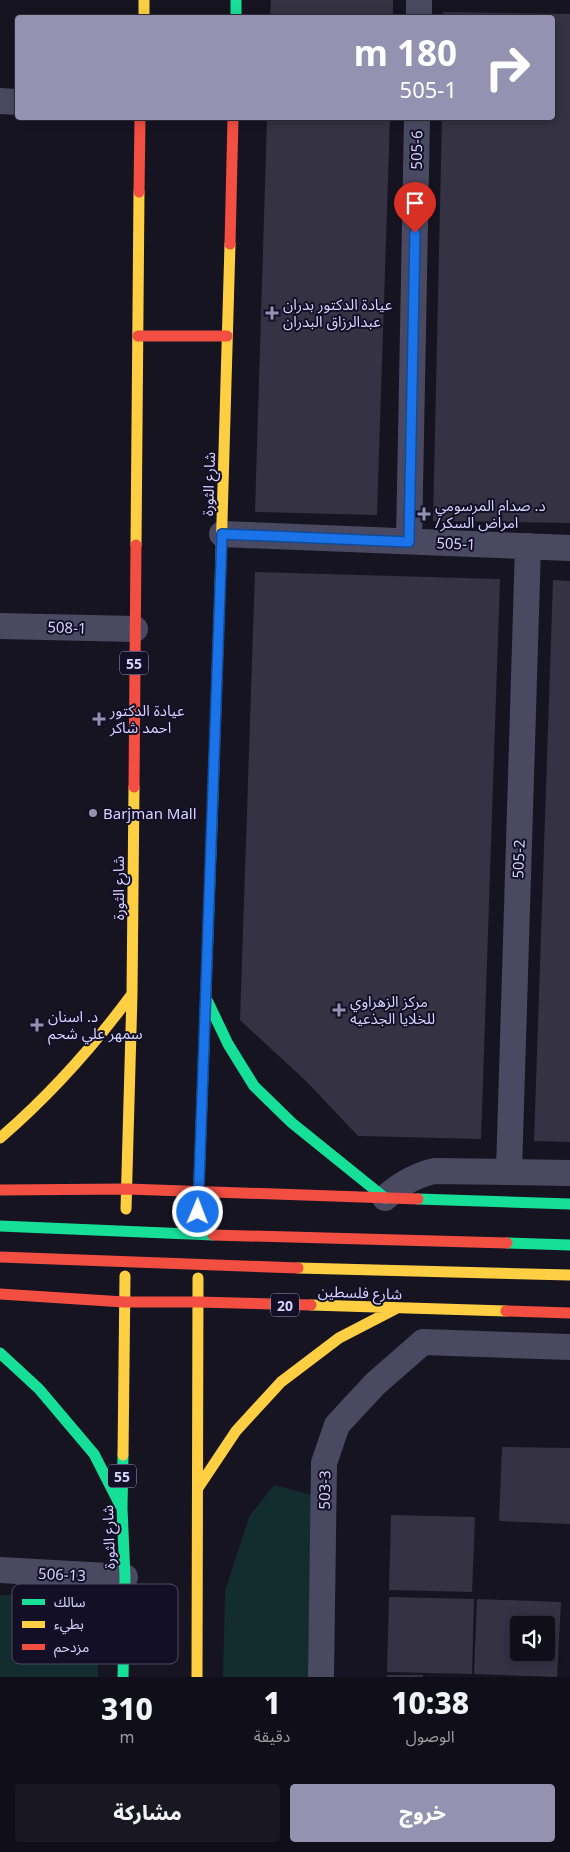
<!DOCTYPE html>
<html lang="ar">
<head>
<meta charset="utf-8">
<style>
	:root { --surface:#100f19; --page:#191822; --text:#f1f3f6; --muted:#9c9ca2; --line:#302f38; --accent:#9591b1 }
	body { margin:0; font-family:"Noto Sans","Noto Sans Arabic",sans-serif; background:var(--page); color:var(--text); direction:rtl; height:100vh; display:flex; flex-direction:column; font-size:19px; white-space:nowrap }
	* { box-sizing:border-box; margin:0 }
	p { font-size:16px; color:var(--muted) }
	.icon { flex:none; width:28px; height:28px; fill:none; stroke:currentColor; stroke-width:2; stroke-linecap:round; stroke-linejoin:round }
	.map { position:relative; height:1677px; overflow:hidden; direction:ltr }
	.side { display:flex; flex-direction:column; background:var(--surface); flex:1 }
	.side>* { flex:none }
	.guide { position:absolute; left:15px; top:15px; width:540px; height:105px; border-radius:5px; box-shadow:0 2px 12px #0003,0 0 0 1px var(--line); direction:rtl; background:#9591b1; color:#fff; overflow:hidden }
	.tools { position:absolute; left:510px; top:1616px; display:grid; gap:10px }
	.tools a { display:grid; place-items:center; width:45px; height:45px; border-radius:5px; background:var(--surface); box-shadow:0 2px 12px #0003,0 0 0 1px var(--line); font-size:25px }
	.pin { position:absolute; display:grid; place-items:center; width:42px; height:42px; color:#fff; margin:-51px -21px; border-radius:50% 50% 50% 0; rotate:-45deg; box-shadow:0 0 5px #0007 }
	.pin .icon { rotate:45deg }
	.me { position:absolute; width:55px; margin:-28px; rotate:1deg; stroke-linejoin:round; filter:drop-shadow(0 0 4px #0008) }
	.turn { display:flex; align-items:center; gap:18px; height:105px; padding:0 15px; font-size:22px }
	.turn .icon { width:65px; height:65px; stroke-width:2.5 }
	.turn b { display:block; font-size:35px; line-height:42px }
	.eta { display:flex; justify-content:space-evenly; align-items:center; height:85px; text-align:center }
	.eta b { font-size:30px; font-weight:800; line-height:35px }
	.cta { display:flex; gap:10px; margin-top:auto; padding:10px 15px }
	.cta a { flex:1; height:58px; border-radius:5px; background:var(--accent); color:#fff; font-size:20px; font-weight:800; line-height:58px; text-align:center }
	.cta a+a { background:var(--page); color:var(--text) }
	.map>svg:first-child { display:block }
	.green { fill:#132c2d }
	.building { fill:#343243; fill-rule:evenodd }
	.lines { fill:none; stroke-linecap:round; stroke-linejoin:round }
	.street { stroke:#4a4962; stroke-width:26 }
	.fast { stroke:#16e098; stroke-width:11 }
	.slow { stroke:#ffcf43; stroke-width:11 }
	.jam { stroke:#f24e42; stroke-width:11 }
	.fast-bridge { stroke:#16e098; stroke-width:11 }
	.slow-bridge { stroke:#ffcf43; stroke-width:11 }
	.jam-bridge { stroke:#f24e42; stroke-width:11 }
	.route-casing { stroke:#114b97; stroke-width:12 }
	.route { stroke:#1a73e8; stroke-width:9 }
	.poi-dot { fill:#9591b1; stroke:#130f26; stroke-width:2 }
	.labels { text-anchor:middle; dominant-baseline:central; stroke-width:4; stroke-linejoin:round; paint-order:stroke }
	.shield { fill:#130f26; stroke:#9e99be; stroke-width:1 }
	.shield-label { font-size:14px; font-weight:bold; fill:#d9d4ff }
	.street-label { font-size:15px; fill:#d9d4ff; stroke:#130f26 }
	.poi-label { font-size:15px; fill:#d9d4ff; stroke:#130f26; text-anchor:start }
	.key { fill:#130f26; stroke:#4e4a67; stroke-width:1 }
	.key-label { font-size:14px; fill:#d9d4ff }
</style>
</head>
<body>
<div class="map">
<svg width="570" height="1677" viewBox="0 0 570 1677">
	<rect width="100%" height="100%" fill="#161421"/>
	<path class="green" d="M274 1485 312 1495 308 1677H223L225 1591 250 1515Z
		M0 1595 99 1597 98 1677H0Z"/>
	<path class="building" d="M271 0H393V18H270Z
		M443 12 570 14V523L433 521 442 118H552V18H443Z
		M267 118H390L377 515 255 512Z
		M255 572 500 579 481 1139 358 1136 307 1082 240 1020Z
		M553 580 570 581V1142L534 1141Z
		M502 1447 570 1448V1524L499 1521Z
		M391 1515 475 1517 472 1592 389 1590Z
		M389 1597 474 1599 472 1674 387 1672Z
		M477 1599 561 1602 557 1677 474 1674ZM519 1625H546V1652H519Z
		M387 1675H423V1677H387Z"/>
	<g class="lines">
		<path class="street" d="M419 18V0
			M0 101 18 102
			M222 534 570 548
			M409 541 417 118
			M0 626 135 629
			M509 1171 528 546
			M385 1198C400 1184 414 1176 434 1171L570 1173
			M0 1570 125 1577
			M321 1677 324 1463 337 1425 375 1384 423 1342 570 1347"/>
		<path class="fast" d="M236 0V18
			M208 1002 228 1044 254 1086 292 1123 385 1198
			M418 1199 570 1204
			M198 1212 213 795
			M0 1353 39 1389 94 1454 120 1505
			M123 1455 122 1508 125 1577 123 1677"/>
		<path class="slow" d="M144 0V18
			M136 545 139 192
			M220 590 230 244
			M0 1138C50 1095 93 1047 132 994
			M126 1209 132 994 134 787
			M311 1305 506 1311
			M123 1455 125 1276
			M198 1488 236 1431 281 1382 339 1338 395 1309
			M197 1677 198 1278"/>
		<path class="jam" d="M139 192 140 118
			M230 244 233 118
			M138 336H227
			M134 787 136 545
			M213 795 220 590
			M0 1190 127 1189 418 1199
			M0 1294 124 1302H197L311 1305
			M506 1311 570 1313"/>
		<path class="fast-bridge" d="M0 1226 213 1235
			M507 1243 570 1245"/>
		<path class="slow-bridge" d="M298 1268 570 1275"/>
		<path class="jam-bridge" d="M213 1235 507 1243
			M0 1257 298 1268"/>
	</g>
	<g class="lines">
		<defs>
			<path id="route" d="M198 1212 222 534 409 542 415 233"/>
		</defs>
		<use href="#route" class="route-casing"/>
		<use href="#route" class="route"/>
	</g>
	<g class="poi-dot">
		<path d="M269.5 305.5h5v5h5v5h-5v5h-5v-5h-5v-5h5z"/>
		<path d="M421.5 506.5h5v5h5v5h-5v5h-5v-5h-5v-5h5z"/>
		<path d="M96.5 711.5h5v5h5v5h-5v5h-5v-5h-5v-5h5z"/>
		<circle cx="93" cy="813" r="5"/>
		<path d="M336.5 1002.5h5v5h5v5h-5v5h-5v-5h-5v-5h5z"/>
		<path d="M34.5 1017.5h5v5h5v5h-5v5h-5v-5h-5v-5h5z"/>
	</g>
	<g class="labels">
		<g class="shield">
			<rect x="120" y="651.5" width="28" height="23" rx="4"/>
			<rect x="271" y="1293.5" width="28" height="23" rx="4"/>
			<rect x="108" y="1464.5" width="28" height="23" rx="4"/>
		</g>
		<g class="shield-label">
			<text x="134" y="663">55</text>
			<text x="285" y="1305">20</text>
			<text x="122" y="1476">55</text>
		</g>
		<g class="street-label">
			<text transform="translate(416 150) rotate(-89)">505-6</text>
			<text transform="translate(208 484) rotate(-88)">شارع الثورة</text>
			<text transform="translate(456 543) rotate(2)">505-1</text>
			<text transform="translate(67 627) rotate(2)">508-1</text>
			<text transform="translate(518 859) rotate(-88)">505-2</text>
			<text transform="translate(118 888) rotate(-90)">شارع الثورة</text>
			<text transform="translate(360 1292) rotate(2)">شارع فلسطين</text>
			<text transform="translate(324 1490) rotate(-89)">503-3</text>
			<text transform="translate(108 1537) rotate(-92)">شارع الثورة</text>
			<text transform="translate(62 1574) rotate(3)">506-13</text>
		</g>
		<g class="poi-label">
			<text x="283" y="304">عيادة الدكتور بدران<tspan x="283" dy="17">عبدالرزاق البدران</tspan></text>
			<text x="435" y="505">د. صدام المرسومي<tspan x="435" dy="17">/امراض السكر</tspan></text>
			<text x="110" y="710">عيادة الدكتور<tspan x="110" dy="17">احمد شاكر</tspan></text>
			<text x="103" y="813">Barjman Mall</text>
			<text x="350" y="1001">مركز الزهراوي<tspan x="350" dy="17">للخلايا الجذعيه</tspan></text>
			<text x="48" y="1016">د. اسنان<tspan x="48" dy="17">سمهر علي شحم</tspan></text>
		</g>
	</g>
	<rect x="12" y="1584" width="166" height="80" rx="8" class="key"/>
	<rect x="22" y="1599" width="23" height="6" fill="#16e098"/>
	<rect x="22" y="1621" width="23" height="7" fill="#ffcf43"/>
	<rect x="22" y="1644" width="23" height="6" fill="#f24e42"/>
	<g class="key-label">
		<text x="54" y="1607">سالك</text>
		<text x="54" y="1629">بطيء</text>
		<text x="54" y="1652">مزدحم</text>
	</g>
</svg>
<div class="tools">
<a><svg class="icon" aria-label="sound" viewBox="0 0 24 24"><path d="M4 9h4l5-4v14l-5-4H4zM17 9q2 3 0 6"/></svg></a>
</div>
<div class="pin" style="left:415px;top:233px;background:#d93025"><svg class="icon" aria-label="arrive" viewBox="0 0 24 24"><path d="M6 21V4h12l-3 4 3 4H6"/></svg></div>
<svg class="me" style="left:198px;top:1212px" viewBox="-20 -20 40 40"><circle r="17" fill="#1a73e8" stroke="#fff" stroke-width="3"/><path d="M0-11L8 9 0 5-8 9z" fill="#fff"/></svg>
<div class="guide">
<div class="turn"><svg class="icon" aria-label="right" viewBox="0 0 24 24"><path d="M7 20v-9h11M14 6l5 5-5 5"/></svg><div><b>180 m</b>505-1</div></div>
</div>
</div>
<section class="side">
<div class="eta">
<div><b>10:38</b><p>الوصول</p></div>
<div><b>1</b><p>دقيقة</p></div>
<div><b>310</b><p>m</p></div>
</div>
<div class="cta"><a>خروج</a><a>مشاركة</a></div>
</section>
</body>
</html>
